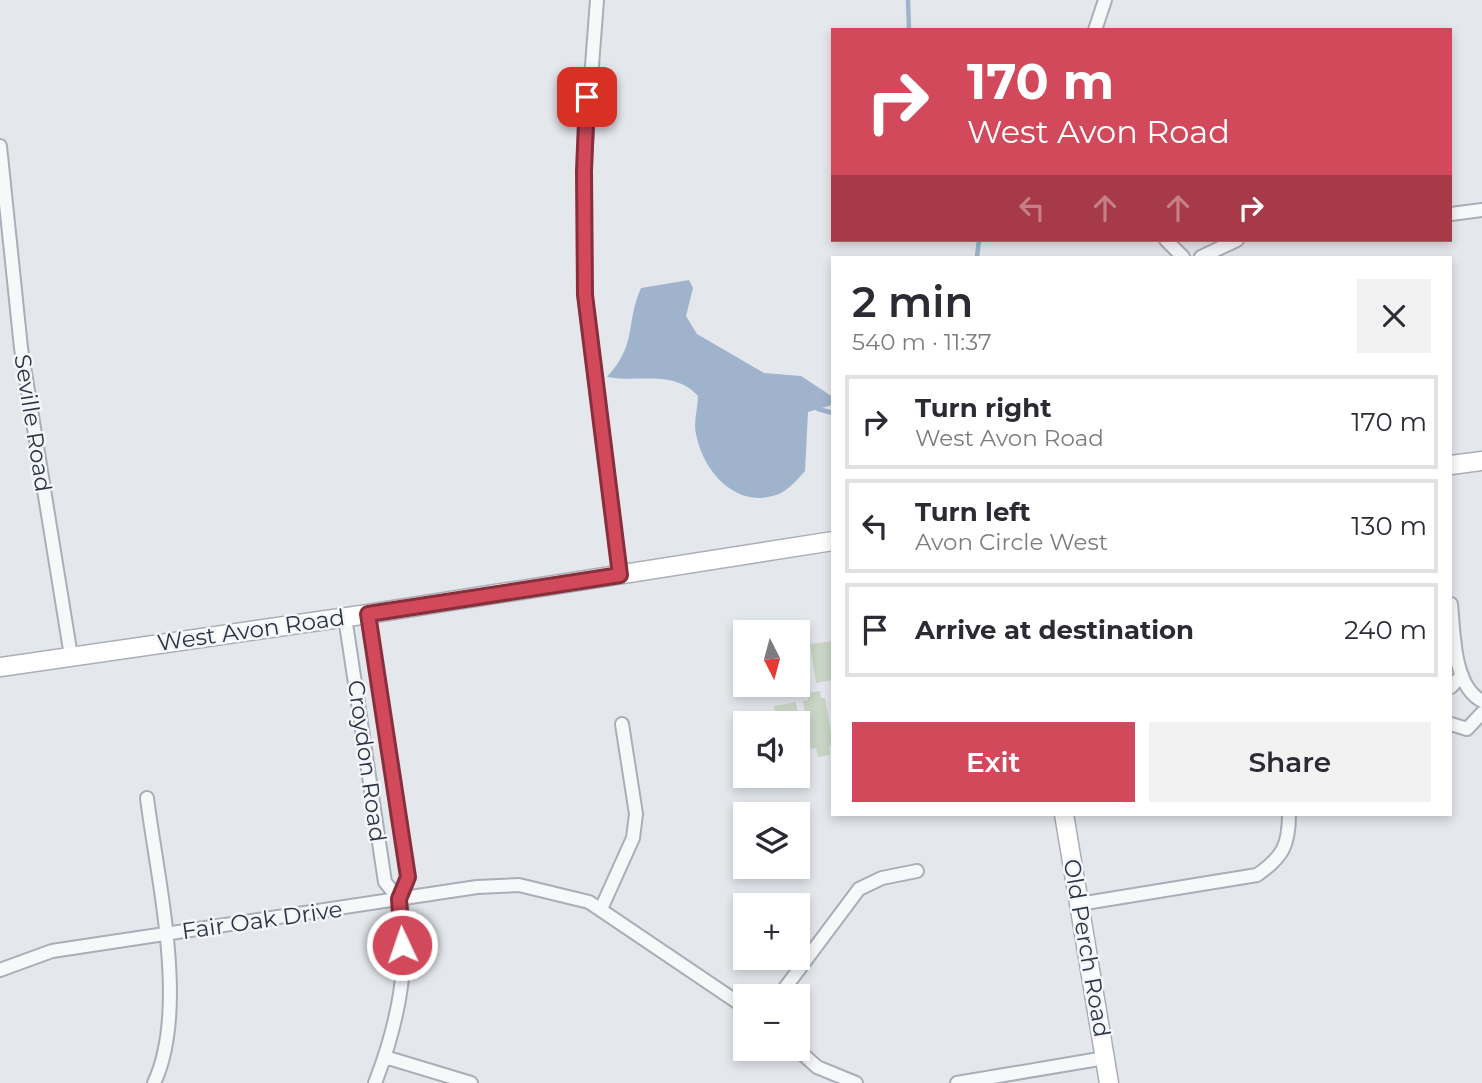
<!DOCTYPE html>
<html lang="en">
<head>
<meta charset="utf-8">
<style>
	:root { --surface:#fff; --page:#f2f2f3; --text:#2b2b33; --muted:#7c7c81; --line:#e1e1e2; --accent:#d1495b }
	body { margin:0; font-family:Montserrat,sans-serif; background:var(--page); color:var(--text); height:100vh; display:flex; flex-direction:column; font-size:26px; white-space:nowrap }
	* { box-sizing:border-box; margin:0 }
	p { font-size:23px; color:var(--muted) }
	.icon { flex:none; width:38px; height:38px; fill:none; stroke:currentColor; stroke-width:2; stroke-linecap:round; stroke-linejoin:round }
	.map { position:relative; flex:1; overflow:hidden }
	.details { position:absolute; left:831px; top:256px; width:621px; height:560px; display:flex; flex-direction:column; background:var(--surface); border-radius:0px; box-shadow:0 4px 10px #0003 }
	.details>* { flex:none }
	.top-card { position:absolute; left:831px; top:28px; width:621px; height:214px; border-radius:0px; box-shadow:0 4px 10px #0003; background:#d1495b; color:#fff; overflow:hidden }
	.needle { width:46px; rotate:174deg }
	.buttons { position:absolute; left:733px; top:620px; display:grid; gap:14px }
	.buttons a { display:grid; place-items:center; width:77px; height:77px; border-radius:0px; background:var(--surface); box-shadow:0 4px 10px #0003; font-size:35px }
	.pin { position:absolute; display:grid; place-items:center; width:60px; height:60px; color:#fff; margin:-30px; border-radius:14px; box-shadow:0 4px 10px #0006 }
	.me { position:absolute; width:77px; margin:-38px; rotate:357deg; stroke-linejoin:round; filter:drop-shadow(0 0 5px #0008) }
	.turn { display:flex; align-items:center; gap:24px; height:147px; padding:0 21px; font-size:32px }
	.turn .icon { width:91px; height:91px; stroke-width:2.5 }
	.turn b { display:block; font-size:49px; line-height:60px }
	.lanes { display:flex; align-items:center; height:66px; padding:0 21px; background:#0003; justify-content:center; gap:35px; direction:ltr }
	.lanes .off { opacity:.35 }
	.round { display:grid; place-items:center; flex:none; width:74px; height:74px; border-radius:0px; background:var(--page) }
	.overview { display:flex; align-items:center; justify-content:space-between; height:119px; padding:0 21px }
	h1 { font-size:42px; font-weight:600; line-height:52px }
	.cta { display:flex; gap:14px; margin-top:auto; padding:14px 21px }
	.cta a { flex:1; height:80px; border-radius:0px; background:var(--accent); color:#fff; font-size:28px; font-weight:600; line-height:80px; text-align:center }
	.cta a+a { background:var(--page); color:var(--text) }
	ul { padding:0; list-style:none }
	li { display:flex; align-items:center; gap:21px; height:94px; margin:0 14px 10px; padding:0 7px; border:4px solid var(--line); border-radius:0px }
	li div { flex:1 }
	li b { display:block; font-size:26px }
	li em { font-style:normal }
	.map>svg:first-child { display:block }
	.green { fill:#c9d6c5 }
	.water { fill:#9fb4cc }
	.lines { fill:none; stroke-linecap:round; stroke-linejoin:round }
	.stream { stroke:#9fb4cc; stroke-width:4.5 }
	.street-casing { stroke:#a9aeb7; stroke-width:16 }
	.secondary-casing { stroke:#a9aeb7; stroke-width:21 }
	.street { stroke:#f7f8fa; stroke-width:12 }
	.secondary { stroke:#fff; stroke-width:18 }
	.route-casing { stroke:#882f3b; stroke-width:18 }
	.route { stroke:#d1495b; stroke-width:12 }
	.labels { text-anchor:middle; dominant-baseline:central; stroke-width:5; stroke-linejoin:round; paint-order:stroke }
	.street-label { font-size:23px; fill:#2b3445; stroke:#f4f6f9 }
</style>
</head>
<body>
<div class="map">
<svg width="1482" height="1083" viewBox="0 0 1482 1083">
	<rect width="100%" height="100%" fill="#e4e7ec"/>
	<path class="green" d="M833 641V680L816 683 810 644Z
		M820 691 821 698H825L833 745 829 746 830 755 818 757 816 748 811 749 803 701 808 700 807 693Z
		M796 702 804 749 798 750V723H777L774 706Z"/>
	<path class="water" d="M689 280 693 288 686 316 697 334 764 373 801 376 833 397 832 405 808 412 805 471C798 479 790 488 781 493 738 512 703 472 696 434 693 421 698 409 698 396 674 369 639 383 607 377 638 343 625 324 641 288Z"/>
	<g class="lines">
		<path class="stream" d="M908 0 909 30
			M977 257 979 240
			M818 409 833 413"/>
		<defs>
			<path id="street" d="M597 0 584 171 585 295 620 574
				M1095 30 1105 0
				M0 146 21 348 71 656
				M1451 214 1482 210
				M1166 240 1183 257
				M1201 257 1237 240
				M1451 604C1454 633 1453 686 1482 701
				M368 614 408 877C395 910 405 934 403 968 400 1007 389 1047 375 1083
				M345 617 385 882 399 899
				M1451 687 1462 675
				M1451 724 1467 729 1482 713
				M147 798C157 878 189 1009 154 1083
				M1079 904 1257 875C1283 857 1289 845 1289 814
				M601 909 633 838 636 814 622 724
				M0 970 52 951 105 943 477 887 519 885 589 902 746 1008
				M779 996 859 889 882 878 917 871
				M796 1048 817 1067 856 1083
				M385 1057 471 1083
				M957 1083 1105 1058"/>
			<path id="secondary" d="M1451 465 1482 461
				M0 667 368 614 833 541
				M1064 814 1109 1083"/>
		</defs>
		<use href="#street" class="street-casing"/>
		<use href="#secondary" class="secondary-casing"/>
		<use href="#street" class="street"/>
		<use href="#secondary" class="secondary"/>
	</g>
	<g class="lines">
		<defs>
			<path id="route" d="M402 945 399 899 408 877 368 614 620 575 585 295 584 171 587 97"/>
		</defs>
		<use href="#route" class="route-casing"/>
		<use href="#route" class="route"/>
	</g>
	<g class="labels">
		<g class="street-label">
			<text transform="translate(33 423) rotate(81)">Seville Road</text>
			<text transform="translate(251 630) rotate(-8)">West Avon Road</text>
			<text transform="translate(367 761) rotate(82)">Croydon Road</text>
			<text transform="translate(262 920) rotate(-8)">Fair Oak Drive</text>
			<text transform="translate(1087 948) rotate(80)">Old Perch Road</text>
		</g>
	</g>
</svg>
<div class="buttons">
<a><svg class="needle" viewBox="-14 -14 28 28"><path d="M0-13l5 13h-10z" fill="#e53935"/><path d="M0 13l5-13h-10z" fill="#7c7c81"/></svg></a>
<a><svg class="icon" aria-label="sound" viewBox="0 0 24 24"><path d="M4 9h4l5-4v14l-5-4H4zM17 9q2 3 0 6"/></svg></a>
<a><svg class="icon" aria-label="layers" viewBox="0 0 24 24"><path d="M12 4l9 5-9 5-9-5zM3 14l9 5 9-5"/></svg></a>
<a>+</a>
<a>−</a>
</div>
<div class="pin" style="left:587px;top:97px;background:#d93025"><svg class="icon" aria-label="arrive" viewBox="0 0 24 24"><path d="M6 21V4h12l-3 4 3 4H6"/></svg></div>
<svg class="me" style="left:402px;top:945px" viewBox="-20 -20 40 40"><circle r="17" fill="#d1495b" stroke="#fff" stroke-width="3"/><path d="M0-11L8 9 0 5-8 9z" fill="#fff"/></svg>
<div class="top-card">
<div class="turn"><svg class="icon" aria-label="right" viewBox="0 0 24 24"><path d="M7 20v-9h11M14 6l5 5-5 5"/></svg><div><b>170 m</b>West Avon Road</div></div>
<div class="lanes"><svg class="icon off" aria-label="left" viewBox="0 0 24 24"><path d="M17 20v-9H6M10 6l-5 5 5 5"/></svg><svg class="icon off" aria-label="ahead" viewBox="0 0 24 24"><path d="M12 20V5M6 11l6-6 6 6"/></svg><svg class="icon off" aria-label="ahead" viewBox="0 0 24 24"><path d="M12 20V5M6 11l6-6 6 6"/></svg><svg class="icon" aria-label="right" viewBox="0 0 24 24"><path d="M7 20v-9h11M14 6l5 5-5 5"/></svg></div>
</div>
<section class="details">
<div class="overview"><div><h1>2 min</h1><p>540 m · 11:37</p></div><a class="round"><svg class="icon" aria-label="close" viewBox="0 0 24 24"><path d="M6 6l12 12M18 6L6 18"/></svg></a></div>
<ul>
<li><svg class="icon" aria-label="right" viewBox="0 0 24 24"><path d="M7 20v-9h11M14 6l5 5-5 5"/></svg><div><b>Turn right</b><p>West Avon Road</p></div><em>170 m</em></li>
<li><svg class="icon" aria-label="left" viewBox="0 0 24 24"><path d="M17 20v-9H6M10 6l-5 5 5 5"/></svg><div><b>Turn left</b><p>Avon Circle West</p></div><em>130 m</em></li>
<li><svg class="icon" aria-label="arrive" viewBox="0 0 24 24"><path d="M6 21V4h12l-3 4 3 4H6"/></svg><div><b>Arrive at destination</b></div><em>240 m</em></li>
</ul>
<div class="cta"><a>Exit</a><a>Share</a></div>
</section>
</div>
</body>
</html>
